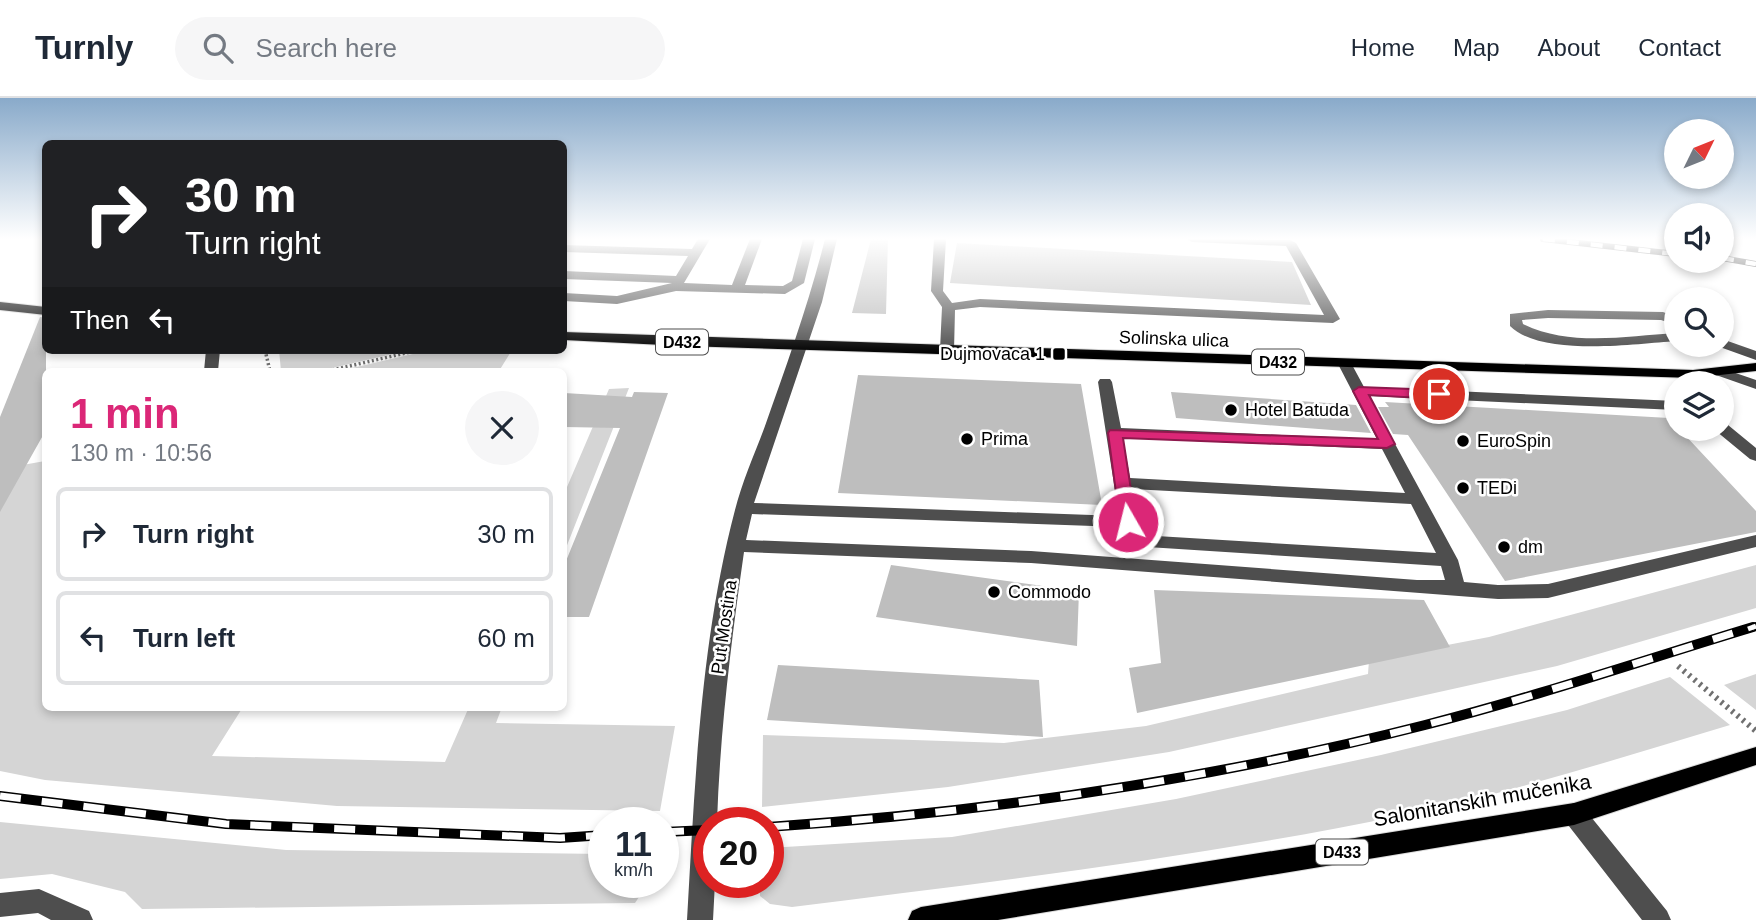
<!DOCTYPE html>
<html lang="en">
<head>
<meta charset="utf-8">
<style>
	:root { --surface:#fff; --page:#f6f6f7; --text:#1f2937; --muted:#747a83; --line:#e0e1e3; --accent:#db2777 }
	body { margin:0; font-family:Helvetica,sans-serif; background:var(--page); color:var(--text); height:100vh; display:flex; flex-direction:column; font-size:26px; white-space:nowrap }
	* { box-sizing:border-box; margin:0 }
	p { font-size:23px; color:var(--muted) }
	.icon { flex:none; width:38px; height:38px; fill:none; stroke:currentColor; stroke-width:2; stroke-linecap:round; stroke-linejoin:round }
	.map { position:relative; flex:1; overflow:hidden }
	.details { position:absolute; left:42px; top:270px; width:525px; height:343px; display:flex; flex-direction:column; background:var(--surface); border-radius:10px; box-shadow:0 4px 10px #0003 }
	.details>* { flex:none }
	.guide { position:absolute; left:42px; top:42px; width:525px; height:214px; border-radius:10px; box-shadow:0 4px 10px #0003; background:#202124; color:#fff; overflow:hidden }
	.needle { width:46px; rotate:47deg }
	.controls { position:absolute; left:1664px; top:21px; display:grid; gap:14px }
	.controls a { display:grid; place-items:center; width:70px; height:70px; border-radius:50%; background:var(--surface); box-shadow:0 4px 10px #0003; font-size:35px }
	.speed { position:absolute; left:588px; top:709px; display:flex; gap:14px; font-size:35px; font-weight:700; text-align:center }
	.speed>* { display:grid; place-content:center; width:91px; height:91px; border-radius:50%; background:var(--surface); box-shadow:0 4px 10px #0003; line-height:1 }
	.speed small { font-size:18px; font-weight:400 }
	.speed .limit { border:10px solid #d22; background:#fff; color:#111 }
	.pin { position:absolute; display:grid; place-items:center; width:60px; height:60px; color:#fff; margin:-30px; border:4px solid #fff; border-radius:50%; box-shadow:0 2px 7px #0007 }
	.me { position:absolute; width:77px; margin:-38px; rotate:352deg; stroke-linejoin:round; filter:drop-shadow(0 0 5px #0008) }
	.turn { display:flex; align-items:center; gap:24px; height:147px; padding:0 28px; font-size:32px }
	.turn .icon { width:91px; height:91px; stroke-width:2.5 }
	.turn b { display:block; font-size:49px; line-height:60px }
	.then { display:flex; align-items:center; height:66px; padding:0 28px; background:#0003; gap:14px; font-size:26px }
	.round { display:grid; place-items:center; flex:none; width:74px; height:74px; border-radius:37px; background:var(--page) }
	.summary { display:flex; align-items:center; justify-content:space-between; height:119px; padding:0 28px }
	h1 { font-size:42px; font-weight:800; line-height:52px; color:var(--accent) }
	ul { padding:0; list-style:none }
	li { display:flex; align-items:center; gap:21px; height:94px; margin:0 14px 10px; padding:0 14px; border:4px solid var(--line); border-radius:10px }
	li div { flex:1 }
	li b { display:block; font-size:26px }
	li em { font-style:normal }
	header { display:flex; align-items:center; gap:42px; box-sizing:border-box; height:98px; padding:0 35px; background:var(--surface); border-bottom:2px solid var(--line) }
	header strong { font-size:33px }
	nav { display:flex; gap:38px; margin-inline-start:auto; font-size:24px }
	.search { width:490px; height:63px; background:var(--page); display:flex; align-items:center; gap:18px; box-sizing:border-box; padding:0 24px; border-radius:38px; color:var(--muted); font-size:26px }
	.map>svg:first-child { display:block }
	.green { fill:#d5d5d5 }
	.building { fill:#bebebe }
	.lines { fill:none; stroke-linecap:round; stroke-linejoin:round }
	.major-casing { stroke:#dbdbdb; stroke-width:2 }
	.path-far1 { stroke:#707070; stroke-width:3.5; stroke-dasharray:2 2.5; stroke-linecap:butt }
	.path { stroke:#707070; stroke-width:6; stroke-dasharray:2.5 4.5; stroke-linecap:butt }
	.minor { fill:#4e4e4e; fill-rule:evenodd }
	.major { fill:#000; fill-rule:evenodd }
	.rail-far2-casing { stroke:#000; stroke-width:6 }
	.rail-far1-casing { stroke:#000; stroke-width:8 }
	.rail-casing { stroke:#000; stroke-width:10 }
	.rail-far2 { stroke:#fff; stroke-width:4.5; stroke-dasharray:12; stroke-linecap:butt }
	.rail-far1 { stroke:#fff; stroke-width:5; stroke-dasharray:16; stroke-linecap:butt }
	.rail { stroke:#fff; stroke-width:7; stroke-dasharray:21; stroke-linecap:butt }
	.route { fill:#db2777; stroke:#8e194d; stroke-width:2 }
	.poi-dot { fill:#000; stroke:#fff; stroke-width:2.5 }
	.labels { text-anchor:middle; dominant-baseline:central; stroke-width:5; stroke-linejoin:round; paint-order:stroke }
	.shield { fill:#fff; stroke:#4c4c4c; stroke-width:2 }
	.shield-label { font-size:16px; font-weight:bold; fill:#000 }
	.street-label { font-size:18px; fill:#000; stroke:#fff }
	.poi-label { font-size:18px; fill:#000; stroke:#fff; text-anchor:start }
	.near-street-label { font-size:21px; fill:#000; stroke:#fff }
</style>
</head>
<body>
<header>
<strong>Turnly</strong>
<div class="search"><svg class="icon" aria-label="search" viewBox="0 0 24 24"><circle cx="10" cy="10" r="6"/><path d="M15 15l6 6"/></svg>Search here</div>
<nav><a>Home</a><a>Map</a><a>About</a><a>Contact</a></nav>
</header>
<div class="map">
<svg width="1756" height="822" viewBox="0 0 1756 822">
	<rect width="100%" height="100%" fill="#fff"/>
	<path class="green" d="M279 252H410L319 273H281Z
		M430 252H512L499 273H339Z
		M629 290 564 455V396L609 291Z
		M45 363 46 609H243L212 658 445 664 469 609H502L496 625 675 628 660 713 337 708 45 682 0 673V371Z
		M1756 467V510L1557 568 1169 654 948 689 762 709 763 637 1004 645 1146 628 1368 576 1369 562 1489 539Z
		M1756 576V612L1724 587Z
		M1670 579 1730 627C1623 659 1514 694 1404 717 1202 759 997 783 792 809L770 806 760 798 759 784H768V750L952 739 1176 701 1381 657 1567 612Z
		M0 724 286 752 604 756V784H649L635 805 142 811 125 794 52 776 0 781Z"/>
	<path class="building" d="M871 141H888L886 216 852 215Z
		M957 145 1292 164 1311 207 950 185Z
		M40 219 46 220V332L0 414V319Z
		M858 277 1081 286 1102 407 838 395Z
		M634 294 668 295 589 519H564V468L620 330 564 329V295L632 299Z
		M1171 294 1356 307 1371 335 1176 320Z
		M1385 304 1669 320 1756 413V434L1505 483 1408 337 1393 336 1378 309H1389Z
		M891 467 1079 493 1077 548 876 519Z
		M1154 492 1424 502 1450 549 1137 615 1129 570 1161 565Z
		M778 567 1039 582 1043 639 767 622Z"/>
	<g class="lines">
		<defs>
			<path id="major" d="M0 204 46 209V217L0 212Z
				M564 234 1693 272 1756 265V273L1693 280 683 248 564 242Z
				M1756 649V667L1574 727 998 822H908L912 813 921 809 1574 705Z"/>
		</defs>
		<use href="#major" class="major-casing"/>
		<path class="path-far1" d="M265 252 270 273
			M328 273 419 252"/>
		<path class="path" d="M1678 568 1756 633"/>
		<path class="minor" d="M698 141H710L684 185 732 187 750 141H762L745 187 783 188 792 183 803 141H815L804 185 785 196 676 193 617 206 564 203V195L617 198 672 185 564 181V173L676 178 688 158 564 154V147L692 151Z
			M825 141H837L822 204 754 405 1119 418 1098 284 1100 281H1110L1112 284 1121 330 1377 341 1338 266 1345 262 1350 263 1364 289 1676 303V312L1369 298 1458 462 1464 484 1498 487 1548 486 1756 437V449L1548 500 1498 501 1031 465 744 454C731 544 720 634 717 724H709V784H715L713 822H687C695 686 700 545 735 412 742 384 755 355 765 328 787 266 809 205 825 141ZM1123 340 1382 351 1405 395 1130 380ZM1132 391 1411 406 1436 455 1140 437ZM752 416 1121 429 1123 442 1132 448 1441 468 1445 482H1417L1031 453 746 442Z
			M934 141H946L943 193 952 205 980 201 1324 217 1286 148 1192 144 1187 141 1290 142 1296 145 1340 221 1333 225 980 209 955 212 954 252 947 256 940 252 942 209 931 193Z
			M1548 212 1663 214 1676 219V227L1661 222 1548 220 1522 222 1523 226C1570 249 1626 238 1676 235V243C1635 246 1541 259 1510 228V216Z
			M1722 241 1756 253V262L1717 248 1722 247Z
			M206 252H220L218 273H204Z
			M1721 270 1756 282V291L1716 277 1714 274Z
			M1722 325 1728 327 1756 350V363L1750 361 1716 333 1715 331H1722Z
			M1574 705 1583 709 1667 813 1671 822H1642L1565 723 1562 716 1565 709Z
			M39 791 89 813 93 822H51L38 815 0 819V795Z"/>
		<use href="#major" class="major"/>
		<defs>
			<path id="rail-far2" d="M1543 141 1676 156
				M1722 160 1756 166"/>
			<path id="rail-far1" d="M1748 531 1756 528"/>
			<path id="rail" d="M0 698 226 726 560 740 604 737
				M768 729C990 714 1209 682 1425 627 1535 599 1644 562 1753 529
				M663 734 709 732"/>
		</defs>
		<use href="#rail-far2" class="rail-far2-casing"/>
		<use href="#rail-far1" class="rail-far1-casing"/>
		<use href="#rail" class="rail-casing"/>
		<use href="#rail-far2" class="rail-far2"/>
		<use href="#rail-far1" class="rail-far1"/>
		<use href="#rail" class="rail"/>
	</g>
	<linearGradient id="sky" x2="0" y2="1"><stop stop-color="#89aaca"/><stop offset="0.55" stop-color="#fff"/><stop offset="1" stop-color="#fff" stop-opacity="0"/></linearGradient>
	<rect width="1756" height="256" fill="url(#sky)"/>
	<path class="route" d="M1359 289 1439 292 1445 296 1439 301 1369 297 1395 346 1387 350 1123 340 1136 424 1128 430 1120 424 1108 335 1110 332 1378 341 1353 293Z"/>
	<g class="poi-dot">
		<rect x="1052" y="249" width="14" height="14" rx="3.5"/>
		<circle cx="1231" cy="312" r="7"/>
		<circle cx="967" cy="341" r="7"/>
		<circle cx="1463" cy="343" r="7"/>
		<circle cx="1463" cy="390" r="7"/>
		<circle cx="1504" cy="449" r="7"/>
		<circle cx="994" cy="494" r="7"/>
	</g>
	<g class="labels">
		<g class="shield">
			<rect x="656" y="231.5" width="52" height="25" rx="5"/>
			<rect x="1252" y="251.5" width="52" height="25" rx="5"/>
			<rect x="1316" y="741.5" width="52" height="25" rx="5"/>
		</g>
		<g class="shield-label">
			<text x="682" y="244">D432</text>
			<text x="1278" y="264">D432</text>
			<text x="1342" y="754">D433</text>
		</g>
		<g class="street-label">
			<text transform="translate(1174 241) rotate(2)">Solinska ulica</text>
			<text transform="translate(724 529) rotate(-82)">Put Mostina</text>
		</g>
		<g class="poi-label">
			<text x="1045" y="256" text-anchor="end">Dujmovaca 1</text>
			<text x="1245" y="312">Hotel Batuda</text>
			<text x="981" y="341">Prima</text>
			<text x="1477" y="343">EuroSpin</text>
			<text x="1477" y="390">TEDi</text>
			<text x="1518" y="449">dm</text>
			<text x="1008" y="494">Commodo</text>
		</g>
		<g class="near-street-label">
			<text transform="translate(1482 702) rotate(-10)">Salonitanskih mučenika</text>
		</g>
	</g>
</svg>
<div class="controls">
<a><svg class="needle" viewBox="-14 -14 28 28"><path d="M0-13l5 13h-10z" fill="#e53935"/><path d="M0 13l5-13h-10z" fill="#747a83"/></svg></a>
<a><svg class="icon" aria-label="sound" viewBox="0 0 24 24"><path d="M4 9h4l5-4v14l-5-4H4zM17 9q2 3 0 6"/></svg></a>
<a><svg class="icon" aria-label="search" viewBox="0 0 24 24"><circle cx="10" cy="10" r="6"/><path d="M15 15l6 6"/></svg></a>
<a><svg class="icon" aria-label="layers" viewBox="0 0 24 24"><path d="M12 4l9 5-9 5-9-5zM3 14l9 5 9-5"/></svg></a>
</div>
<div class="speed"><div>11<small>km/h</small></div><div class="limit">20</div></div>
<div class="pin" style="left:1439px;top:296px;background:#d93025"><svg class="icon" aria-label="arrive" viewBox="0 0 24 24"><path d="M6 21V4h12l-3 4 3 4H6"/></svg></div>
<svg class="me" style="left:1128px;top:424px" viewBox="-20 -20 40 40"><circle r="17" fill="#db2777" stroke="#fff" stroke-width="3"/><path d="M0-11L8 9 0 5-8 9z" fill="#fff"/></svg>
<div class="guide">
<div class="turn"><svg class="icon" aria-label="right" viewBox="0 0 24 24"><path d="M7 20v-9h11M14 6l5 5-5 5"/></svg><div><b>30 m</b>Turn right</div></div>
<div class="then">Then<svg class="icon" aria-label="left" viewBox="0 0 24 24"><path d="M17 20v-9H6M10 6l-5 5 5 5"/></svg></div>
</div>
<section class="details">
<div class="summary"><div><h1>1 min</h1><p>130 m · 10:56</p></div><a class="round"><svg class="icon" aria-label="close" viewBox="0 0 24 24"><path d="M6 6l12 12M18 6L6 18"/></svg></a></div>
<ul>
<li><svg class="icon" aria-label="right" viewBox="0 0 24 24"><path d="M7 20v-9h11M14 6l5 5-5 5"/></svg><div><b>Turn right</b></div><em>30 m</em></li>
<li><svg class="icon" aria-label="left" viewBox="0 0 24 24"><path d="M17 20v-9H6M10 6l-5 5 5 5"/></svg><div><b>Turn left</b></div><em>60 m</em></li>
</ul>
</section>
</div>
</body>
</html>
